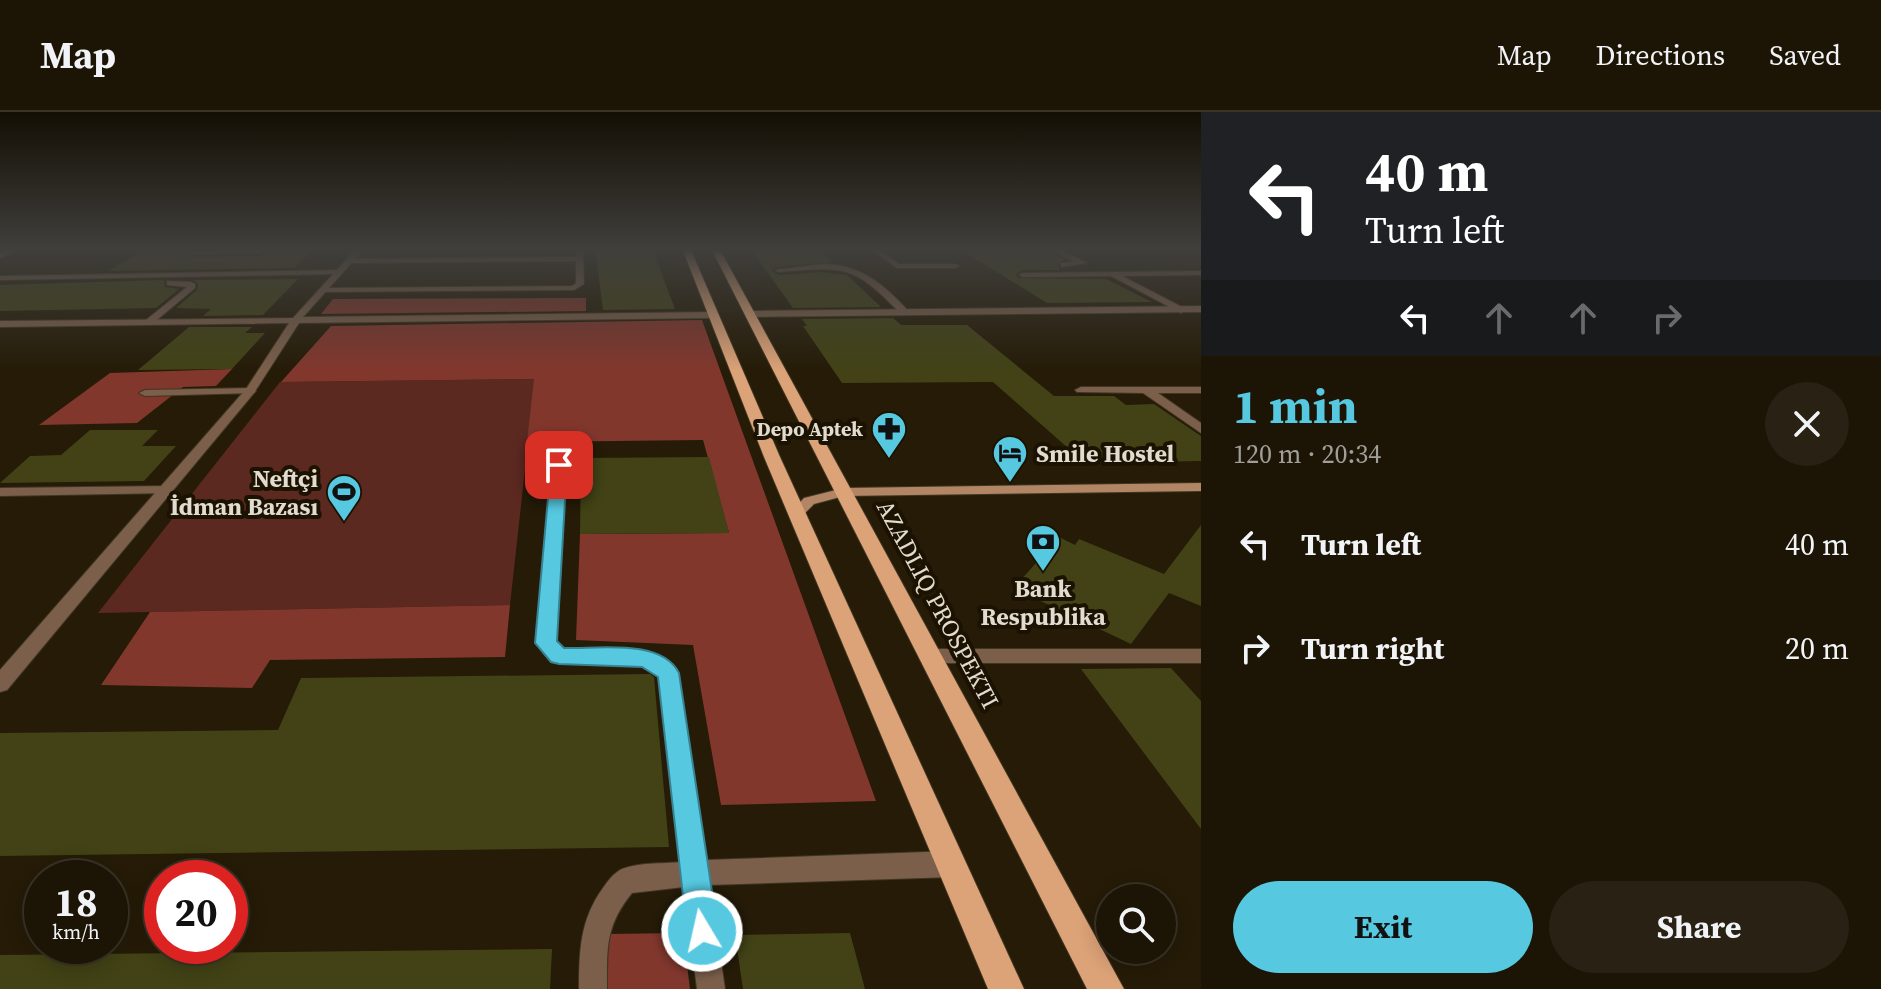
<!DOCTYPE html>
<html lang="en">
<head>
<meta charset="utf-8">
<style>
	:root { --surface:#1c1405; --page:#292113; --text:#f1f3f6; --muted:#a09e9a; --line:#3a3327; --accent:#56c9e1 }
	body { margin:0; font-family:"Source Serif 4",serif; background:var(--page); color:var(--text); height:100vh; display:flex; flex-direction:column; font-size:30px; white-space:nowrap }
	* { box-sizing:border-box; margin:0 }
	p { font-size:26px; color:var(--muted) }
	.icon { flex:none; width:44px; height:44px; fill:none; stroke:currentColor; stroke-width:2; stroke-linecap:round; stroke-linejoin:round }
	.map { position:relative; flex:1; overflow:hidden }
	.panel { display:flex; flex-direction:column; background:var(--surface); width:680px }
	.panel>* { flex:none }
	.guide { background:#202124; color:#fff; overflow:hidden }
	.fabs { position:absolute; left:1096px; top:772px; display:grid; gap:16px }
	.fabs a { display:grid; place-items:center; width:80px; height:80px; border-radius:50%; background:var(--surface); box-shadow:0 4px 20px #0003,0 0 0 2px var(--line); font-size:40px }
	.speed { position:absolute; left:24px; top:748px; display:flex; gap:16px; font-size:40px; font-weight:700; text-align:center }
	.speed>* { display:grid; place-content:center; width:104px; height:104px; border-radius:50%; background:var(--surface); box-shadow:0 4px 20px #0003,0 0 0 2px var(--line); line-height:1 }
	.speed small { font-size:20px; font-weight:400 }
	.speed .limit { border:12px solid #d22; background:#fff; color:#111 }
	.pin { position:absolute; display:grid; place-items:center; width:68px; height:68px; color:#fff; margin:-34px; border-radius:16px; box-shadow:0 4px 12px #0006 }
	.me { position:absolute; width:88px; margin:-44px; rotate:351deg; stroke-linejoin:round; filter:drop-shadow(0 0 6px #0008) }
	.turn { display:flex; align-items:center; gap:28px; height:168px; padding:0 32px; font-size:36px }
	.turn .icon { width:104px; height:104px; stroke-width:2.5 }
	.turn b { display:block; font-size:56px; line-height:68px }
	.lanes { display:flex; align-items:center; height:76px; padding:0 32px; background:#0003; justify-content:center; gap:40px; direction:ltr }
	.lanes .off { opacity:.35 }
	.round { display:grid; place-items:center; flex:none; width:84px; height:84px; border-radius:42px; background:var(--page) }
	.summary { display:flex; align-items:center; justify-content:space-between; height:136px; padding:0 32px }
	h1 { font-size:48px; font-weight:700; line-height:60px; color:var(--accent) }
	.button { display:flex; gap:16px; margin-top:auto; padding:16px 32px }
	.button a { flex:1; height:92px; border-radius:48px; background:var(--accent); color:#111; font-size:32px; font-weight:700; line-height:92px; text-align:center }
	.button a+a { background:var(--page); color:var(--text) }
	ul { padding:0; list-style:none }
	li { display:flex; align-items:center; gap:24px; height:104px; padding:0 32px }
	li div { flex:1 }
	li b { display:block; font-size:30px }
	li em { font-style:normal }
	header { display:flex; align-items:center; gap:48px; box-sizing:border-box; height:112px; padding:0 40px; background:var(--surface); border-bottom:2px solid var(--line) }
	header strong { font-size:38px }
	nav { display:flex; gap:44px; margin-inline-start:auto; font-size:28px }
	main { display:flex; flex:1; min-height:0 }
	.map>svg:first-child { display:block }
	.green { fill:#5c2921 }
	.forest { fill:#82372d }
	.building { fill:#424216 }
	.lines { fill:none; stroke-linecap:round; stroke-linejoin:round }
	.lane-casing { stroke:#3f3623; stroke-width:2 }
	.street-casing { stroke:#3f3623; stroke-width:2 }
	.secondary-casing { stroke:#3f3623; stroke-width:2 }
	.primary-casing { stroke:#3f3623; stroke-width:2 }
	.lane { fill:#7b5f4b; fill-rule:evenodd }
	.street { fill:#7b5f4b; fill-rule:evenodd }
	.secondary { fill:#b28565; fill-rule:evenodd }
	.primary { fill:#dca278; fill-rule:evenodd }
	.route { fill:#56c9e1; stroke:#388392; stroke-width:2 }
	.labels { text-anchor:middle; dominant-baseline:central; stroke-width:8; stroke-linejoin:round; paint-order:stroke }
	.far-poi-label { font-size:20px; font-weight:bold; fill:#e2dbcf; stroke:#1c1201; text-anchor:end }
	.poi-label { font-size:24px; font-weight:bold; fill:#e2dbcf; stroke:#1c1201; text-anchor:start }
	.street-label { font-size:24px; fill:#e2dbcf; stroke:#1c1201 }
</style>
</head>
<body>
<header>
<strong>Map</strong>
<nav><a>Map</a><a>Directions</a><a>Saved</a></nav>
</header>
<main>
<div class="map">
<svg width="1201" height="877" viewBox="0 0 1201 877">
	<rect width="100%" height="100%" fill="#251b07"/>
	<path class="green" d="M535 267 510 493 98 501 280 270Z"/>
	<path class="forest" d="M586 186V199L321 202 333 187Z
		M702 208 876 689 721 693 693 533 576 528 580 422 729 421 703 328 527 330 534 267 281 270 331 214Z
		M232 257 216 274 183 275 137 311 39 313 110 261Z
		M510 493 505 545 270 548 252 576 101 573 150 500Z
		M683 821 690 877H606L605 822Z"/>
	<path class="building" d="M148 136H214L188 138 194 145 261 144 264 141 261 136H315L294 156 108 159Z
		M595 136H652L675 197 603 198Z
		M750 136H817L832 150 775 155 772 159 779 163 820 160 847 163 881 195 793 196Z
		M958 136H1044L1064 148 1058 151 1060 158H1023L1016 162 1018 166 1106 167 1152 190 1047 191Z
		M298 167 263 203 203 204 211 197 176 196 197 178 198 172 193 168Z
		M164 168 165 175 179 177 156 196 0 199V173Z
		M893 206 901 213H967L1054 284H1114L1126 293 1154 292 1201 324V349L1085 351 993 270 842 271 803 214H807L802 207Z
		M189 215H252L245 221H265L232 257 138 258Z
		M90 318H158L142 334H176L144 369 0 371 30 344 61 343Z
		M709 345 729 421 580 422 581 346Z
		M1201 413V494L1169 481 1131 532 1026 482 1030 475 1019 470 1059 425 1075 433 1079 427 1164 462Z
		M1171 556 1201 589V717L1081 557Z
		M650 562 654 565 669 735 0 744V621L278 618 301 566Z
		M850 821 865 877H743L735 823Z
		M552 837 550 877H0V843Z"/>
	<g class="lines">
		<defs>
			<path id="lane" d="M576 136H583L584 172 574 178 324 180 320 178 324 176 572 174 576 171V149L349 151 345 149 349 147 576 145Z
				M869 136H877L899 152H955L959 154 955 156H897Z
				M1048 136H1057L1087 151 1061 155V151L1074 150Z
				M258 137 261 141 194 142 190 140Z
				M822 152C861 152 885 173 910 201L902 203C854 153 846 154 779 160L775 158Z
				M342 158 339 162 0 168V164Z
				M1201 159V163L1122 164 1184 196 1185 198 1181 201 1111 164 1023 165 1019 163 1023 161Z
				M167 169 191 170 195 172V176L152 212H146V208L187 175 167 173Z
				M1081 275H1201V281H1158L1201 311V321L1143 281 1077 280 1075 278Z
				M250 276 256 279 254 281 145 284 139 281 145 278Z
				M559 349 566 353 555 529 564 537 646 539 675 556 706 748 953 739 962 743 966 752 962 761 953 765 710 773 725 877H697L684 775 632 781C605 814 607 837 607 877H579C579 840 580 807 603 776 607 770 613 762 620 758 636 750 663 752 681 750L659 565 642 553 559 551 552 549 537 531 552 353Z
				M166 374 171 375 173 378 171 381 0 384V376Z
				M933 537H1201V551H933L926 549 923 544 926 539Z"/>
			<path id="street" d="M357 136H365L303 205 713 200 718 203 713 206 299 211 254 281 7 578 0 580V558L246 277 289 211 0 215V209L293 206Z
				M1201 194V200L750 205 745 202 750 199Z"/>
			<path id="secondary" d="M13 136H23L0 146V141Z
				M1201 371V379L844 384 814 392 803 403 798 404 791 400 804 386 844 376Z"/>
			<path id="primary" d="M682 136H690L780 345 1024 877H988L764 345Z
				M711 136H719L1124 877H1087Z"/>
		</defs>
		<use href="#lane" class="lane-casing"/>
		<use href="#street" class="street-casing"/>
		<use href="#secondary" class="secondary-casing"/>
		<use href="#primary" class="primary-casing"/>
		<use href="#lane" class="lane"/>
		<use href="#street" class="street"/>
		<use href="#secondary" class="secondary"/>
		<use href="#primary" class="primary"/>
	</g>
	<linearGradient id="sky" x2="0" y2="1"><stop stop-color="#140f04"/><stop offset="0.53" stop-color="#403f3c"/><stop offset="1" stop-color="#403f3c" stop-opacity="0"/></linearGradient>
	<rect width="1201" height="259" fill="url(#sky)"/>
	<path class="route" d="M559 348 567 353 557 529 564 536C597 537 661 526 679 561L718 819 713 830 702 834 691 830 687 819 658 565 642 555 559 552 551 550 535 531 551 353Z"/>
	<defs>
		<symbol id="pharmacy-pin" viewBox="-11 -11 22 30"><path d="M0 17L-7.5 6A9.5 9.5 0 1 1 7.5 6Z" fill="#56c9e1" stroke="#1c1201"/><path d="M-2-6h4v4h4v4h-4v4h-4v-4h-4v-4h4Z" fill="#111"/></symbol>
		<symbol id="hotel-pin" viewBox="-11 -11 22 30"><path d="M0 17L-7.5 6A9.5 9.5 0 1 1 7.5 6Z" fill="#56c9e1" stroke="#1c1201"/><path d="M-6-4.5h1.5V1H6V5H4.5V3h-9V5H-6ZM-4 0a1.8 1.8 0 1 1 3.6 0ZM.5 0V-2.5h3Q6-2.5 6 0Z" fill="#111"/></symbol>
		<symbol id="stadium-pin" viewBox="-11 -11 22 30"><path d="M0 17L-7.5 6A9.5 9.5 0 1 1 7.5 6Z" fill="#56c9e1" stroke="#1c1201"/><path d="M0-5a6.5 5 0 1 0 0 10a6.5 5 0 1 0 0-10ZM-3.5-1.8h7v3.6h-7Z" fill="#111"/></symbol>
		<symbol id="bank-pin" viewBox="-11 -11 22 30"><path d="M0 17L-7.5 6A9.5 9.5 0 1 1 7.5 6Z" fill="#56c9e1" stroke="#1c1201"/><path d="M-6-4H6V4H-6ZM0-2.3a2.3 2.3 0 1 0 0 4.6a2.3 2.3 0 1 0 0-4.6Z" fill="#111"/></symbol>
	</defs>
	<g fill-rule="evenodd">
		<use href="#pharmacy-pin" x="869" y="297" width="40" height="54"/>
		<use href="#hotel-pin" x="990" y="321" width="40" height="54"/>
		<use href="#stadium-pin" x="324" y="360" width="40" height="54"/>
		<use href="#bank-pin" x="1023" y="410" width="40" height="54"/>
	</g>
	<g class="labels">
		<g class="far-poi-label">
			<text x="863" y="317">Depo Aptek</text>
		</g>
		<g class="poi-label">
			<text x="1036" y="341">Smile Hostel</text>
			<text x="318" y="366" text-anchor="end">Neftçi<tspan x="318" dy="28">İdman Bazası</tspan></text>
			<text x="1043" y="476" text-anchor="middle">Bank<tspan x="1043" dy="28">Respublika</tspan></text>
		</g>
		<g class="street-label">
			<text transform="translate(938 492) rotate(62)">AZADLIQ PROSPEKTI</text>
		</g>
	</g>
</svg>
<div class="fabs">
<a><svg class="icon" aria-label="search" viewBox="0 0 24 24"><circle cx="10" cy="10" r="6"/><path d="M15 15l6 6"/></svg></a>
</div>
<div class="speed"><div>18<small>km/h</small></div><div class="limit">20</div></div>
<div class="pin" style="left:559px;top:353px;background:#d93025"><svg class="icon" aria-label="arrive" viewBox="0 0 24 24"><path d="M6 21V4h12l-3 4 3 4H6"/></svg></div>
<svg class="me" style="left:702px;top:819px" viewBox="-20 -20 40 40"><circle r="17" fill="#56c9e1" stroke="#fff" stroke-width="3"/><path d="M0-11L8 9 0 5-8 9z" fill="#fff"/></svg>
</div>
<section class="panel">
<div class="guide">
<div class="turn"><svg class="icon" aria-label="left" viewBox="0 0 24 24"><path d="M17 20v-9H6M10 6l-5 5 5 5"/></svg><div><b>40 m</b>Turn left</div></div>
<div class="lanes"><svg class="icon" aria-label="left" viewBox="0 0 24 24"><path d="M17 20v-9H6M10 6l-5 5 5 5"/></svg><svg class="icon off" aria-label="ahead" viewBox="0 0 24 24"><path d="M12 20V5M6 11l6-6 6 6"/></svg><svg class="icon off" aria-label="ahead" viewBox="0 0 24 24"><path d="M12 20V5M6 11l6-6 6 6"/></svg><svg class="icon off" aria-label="right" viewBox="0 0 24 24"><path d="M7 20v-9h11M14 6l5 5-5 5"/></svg></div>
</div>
<div class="summary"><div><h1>1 min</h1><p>120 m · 20:34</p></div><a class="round"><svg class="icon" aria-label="close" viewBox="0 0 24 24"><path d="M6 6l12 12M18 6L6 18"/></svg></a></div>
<ul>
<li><svg class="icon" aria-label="left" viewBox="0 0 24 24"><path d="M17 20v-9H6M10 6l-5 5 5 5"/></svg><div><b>Turn left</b></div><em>40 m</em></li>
<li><svg class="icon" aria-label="right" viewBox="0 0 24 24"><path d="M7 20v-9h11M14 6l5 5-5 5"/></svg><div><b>Turn right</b></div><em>20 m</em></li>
</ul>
<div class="button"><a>Exit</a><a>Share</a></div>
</section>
</main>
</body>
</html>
